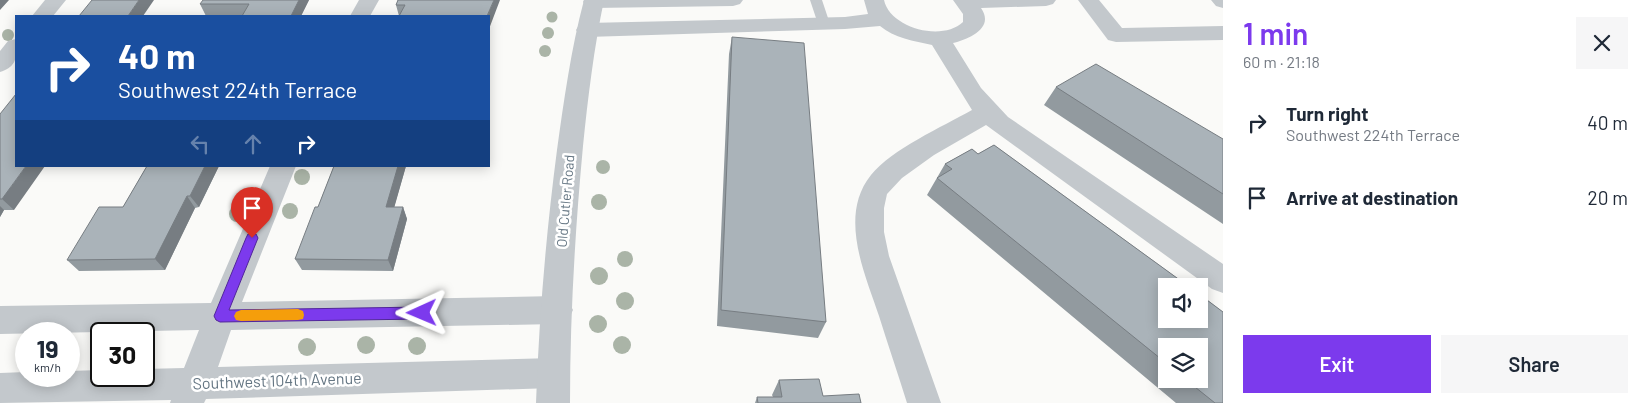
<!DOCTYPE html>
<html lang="en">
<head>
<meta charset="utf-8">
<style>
	:root { --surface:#fff; --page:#f6f6f7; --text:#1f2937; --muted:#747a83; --accent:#7c3aed }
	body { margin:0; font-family:Barlow,sans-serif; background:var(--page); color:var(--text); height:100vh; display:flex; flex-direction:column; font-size:19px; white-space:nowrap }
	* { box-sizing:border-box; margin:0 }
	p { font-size:16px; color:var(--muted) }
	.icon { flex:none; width:28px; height:28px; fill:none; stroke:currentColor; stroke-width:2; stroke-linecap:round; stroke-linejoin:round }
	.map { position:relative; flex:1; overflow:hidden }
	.sheet { display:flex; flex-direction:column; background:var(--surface); width:425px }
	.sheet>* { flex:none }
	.hud { position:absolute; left:15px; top:15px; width:475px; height:152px; border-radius:0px; box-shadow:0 2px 12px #0003; background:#1a4fa0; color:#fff; overflow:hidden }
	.controls { position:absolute; left:1158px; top:278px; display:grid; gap:10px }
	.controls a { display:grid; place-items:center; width:50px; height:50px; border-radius:0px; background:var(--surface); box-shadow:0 2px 12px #0003; font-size:25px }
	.speed { position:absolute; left:15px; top:322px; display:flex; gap:10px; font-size:25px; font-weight:700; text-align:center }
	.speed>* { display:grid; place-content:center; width:65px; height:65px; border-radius:50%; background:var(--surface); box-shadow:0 2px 12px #0003; line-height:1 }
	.speed small { font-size:12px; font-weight:400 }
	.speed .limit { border:2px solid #111; border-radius:8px; background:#fff; color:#111 }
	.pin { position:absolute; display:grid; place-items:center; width:42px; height:42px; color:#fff; margin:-51px -21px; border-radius:50% 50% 50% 0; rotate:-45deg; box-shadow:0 0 5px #0007 }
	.pin .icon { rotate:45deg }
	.me { position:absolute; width:55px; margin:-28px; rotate:269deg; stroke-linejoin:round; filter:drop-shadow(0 0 4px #0008) }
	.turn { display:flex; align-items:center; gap:18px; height:105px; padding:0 20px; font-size:22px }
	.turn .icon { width:65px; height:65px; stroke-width:2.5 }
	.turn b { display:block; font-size:35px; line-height:42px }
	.lanes { display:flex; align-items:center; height:48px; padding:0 20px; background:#0003; justify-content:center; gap:25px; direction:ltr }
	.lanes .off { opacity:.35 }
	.round { display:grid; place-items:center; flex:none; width:52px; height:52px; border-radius:0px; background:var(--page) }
	.overview { display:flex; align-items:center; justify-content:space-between; height:85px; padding:0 20px }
	h1 { font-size:30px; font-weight:600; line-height:38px; color:var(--accent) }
	.cta { display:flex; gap:10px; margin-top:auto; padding:10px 20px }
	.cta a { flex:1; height:58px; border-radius:0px; background:var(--accent); color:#fff; font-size:20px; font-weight:600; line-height:58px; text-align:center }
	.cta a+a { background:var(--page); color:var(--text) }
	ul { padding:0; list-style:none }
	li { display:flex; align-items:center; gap:15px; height:75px; padding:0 20px }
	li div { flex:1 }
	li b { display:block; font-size:19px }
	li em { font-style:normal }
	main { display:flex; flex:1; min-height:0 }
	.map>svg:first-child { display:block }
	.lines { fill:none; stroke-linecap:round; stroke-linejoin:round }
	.service { fill:#c3c8cc; fill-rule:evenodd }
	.minor { fill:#c3c8cc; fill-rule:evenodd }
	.tertiary { fill:#c3c8cc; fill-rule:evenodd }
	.tree { fill:#aab4a7 }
	.wall { fill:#929a9f; fill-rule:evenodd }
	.shaded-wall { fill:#777d82 }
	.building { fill:#aab3b9; stroke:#777d82 }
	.route { fill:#7c3aed; stroke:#51269a }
	.slow { fill:#f59e0b }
	.labels { text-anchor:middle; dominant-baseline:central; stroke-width:5; stroke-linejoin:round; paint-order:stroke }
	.street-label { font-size:14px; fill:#657683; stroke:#fff }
	.near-street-label { font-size:16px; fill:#657683; stroke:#fff }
</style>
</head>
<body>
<main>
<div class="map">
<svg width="1223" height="403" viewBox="0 0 1223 403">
	<rect width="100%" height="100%" fill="#fafaf8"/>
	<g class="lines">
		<path class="service" d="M810 0H822L830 24 828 26 824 28 818 24Z"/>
		<path class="minor" d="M45 0H66L53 16H32Z
			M359 0H379L370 16H350Z
			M584 0H743L740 4 733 6 593 8 586 6 583 2Z
			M864 0H884C890 28 942 42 963 22V14L953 0H1056L1053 4 1046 6 981 8C995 28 969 39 953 43L981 88 1008 117 1223 264V293L1212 289 986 125 934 155 902 178 887 194 884 208V232L889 256 941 403H907C898 374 888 345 879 316 865 274 838 216 871 175 892 149 942 127 972 110L932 45C914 41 894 38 880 26L845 29 587 37 579 35 576 30 579 25 587 23 845 17 868 14Z
			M1078 0H1099L1122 28 1223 26V40L1116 42 1108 40Z
			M1211 0H1223V8L1216 6Z
			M16 39C17 55 18 67 0 72V51L8 41Z
			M270 166H296L242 302 557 296 568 300 573 310 568 320 557 324 231 330 218 367 553 358 565 362 570 373 565 384 553 388 206 399 204 403H170L171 400 0 403V373L26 372V376H69V371L101 370V376H144V369L184 368 199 330 0 334V306L211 303Z"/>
		<path class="tertiary" d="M584 0H604C594 48 588 97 583 146 575 232 570 317 570 403H536C539 318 546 234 557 150 564 100 571 49 584 0Z"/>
	</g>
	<g class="tree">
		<circle cx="552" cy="17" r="5.5"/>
		<circle cx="548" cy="33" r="6"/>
		<circle cx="8" cy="35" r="6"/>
		<circle cx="545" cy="51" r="6"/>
		<circle cx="603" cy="167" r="7"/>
		<circle cx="302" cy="177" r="8"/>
		<circle cx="599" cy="202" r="8"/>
		<circle cx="290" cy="211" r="8"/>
		<circle cx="237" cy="214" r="8"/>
		<circle cx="625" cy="259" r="8"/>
		<circle cx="599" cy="276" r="9"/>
		<circle cx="625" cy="301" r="9"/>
		<circle cx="598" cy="324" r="9"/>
		<circle cx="366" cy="345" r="9"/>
		<circle cx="622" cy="345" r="9"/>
		<circle cx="417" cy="346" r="9"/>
		<circle cx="307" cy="347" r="9"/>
	</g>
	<path class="wall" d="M309 0 301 16H206L200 4Z
		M398 0 489 29 399 16 396 5Z
		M732 37 826 322 818 338 717 326 729 54Z
		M1056 87 1223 139V224L1044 105Z
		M0 114 14 210H4L0 217Z
		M994 145 1188 286H1166V319H1199V294L1223 312V403H1176L927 195 945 164 972 149 978 154ZM1166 346H1199V379H1166Z
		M147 166H219L199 207 195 208 165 270 79 271 67 260 123 207Z
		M334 166H406L394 207H403L407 219 393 271 302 270 295 259 318 207Z
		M779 380 823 396 861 403H755L757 397H773L772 395Z"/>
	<path class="shaded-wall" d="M0 0H9L0 10Z
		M139 0H154L143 16H128Z
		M299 0H309L301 16H291Z
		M494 0H500L489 29V16H487Z
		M26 166H45L14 210 2 199Z
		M205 166H219L199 207 190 196Z
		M398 166H406L391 219 386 207Z
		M187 196 195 208 165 270 155 259Z
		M0 206 4 210 0 217Z
		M403 207 407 219 393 271 388 260Z"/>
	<path class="building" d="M92 0H139L128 16H79Z
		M203 0H299L291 16H242L249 4H200Z
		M398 0H494L487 16H399L405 5H396Z
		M732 37 804 43 826 322 721 310Z
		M1096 64 1223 139V194L1056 87Z
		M16 94V166H26L2 199H0V114Z
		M994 145 1188 286H1166V319H1199V294L1223 312V403H1215L1185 379H1199V346H1166V363L937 178 952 169 945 164 972 149 978 154Z
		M147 166H205L190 196H187L155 259 67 260 99 207H123Z
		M334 166H398L386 207H403L388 260 295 259 315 207H318Z
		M819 379 823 396 859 394 861 403H758L757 397H782L779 380Z"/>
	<path class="route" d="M252 233 256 234 258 238 229 310 422 307 427 309 429 313 427 317 422 319 220 322 216 320 214 316 246 238 248 234Z"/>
	<path class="slow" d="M298 309 303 311 304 315 303 319 298 320 241 321 236 320 234 316 236 312 241 310Z"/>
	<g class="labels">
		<g class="street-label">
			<text transform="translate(565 201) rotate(-85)">Old Cutler Road</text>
		</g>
		<g class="near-street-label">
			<text transform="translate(277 380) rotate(-2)">Southwest 104th Avenue</text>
		</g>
	</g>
</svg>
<div class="controls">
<a><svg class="icon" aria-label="sound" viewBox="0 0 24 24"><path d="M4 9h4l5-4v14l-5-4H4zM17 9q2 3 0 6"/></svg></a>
<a><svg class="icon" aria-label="layers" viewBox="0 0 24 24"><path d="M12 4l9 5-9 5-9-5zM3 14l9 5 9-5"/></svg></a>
</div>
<div class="speed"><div>19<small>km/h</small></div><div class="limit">30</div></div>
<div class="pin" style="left:252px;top:238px;background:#d93025"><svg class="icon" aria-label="arrive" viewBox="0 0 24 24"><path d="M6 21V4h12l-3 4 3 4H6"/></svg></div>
<svg class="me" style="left:422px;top:313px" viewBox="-20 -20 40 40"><path d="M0-17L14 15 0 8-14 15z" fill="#7c3aed" stroke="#fff" stroke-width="4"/></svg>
<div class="hud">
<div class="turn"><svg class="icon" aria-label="right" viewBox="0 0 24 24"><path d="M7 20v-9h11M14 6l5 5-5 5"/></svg><div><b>40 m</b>Southwest 224th Terrace</div></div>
<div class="lanes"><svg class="icon off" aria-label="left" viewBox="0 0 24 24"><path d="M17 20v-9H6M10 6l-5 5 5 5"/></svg><svg class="icon off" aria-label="ahead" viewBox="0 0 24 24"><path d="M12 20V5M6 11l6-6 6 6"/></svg><svg class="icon" aria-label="right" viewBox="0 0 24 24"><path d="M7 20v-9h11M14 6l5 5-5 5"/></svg></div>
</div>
</div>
<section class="sheet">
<div class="overview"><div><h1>1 min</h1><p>60 m · 21:18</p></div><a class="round"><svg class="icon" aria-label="close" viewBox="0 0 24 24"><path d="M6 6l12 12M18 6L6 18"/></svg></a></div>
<ul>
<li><svg class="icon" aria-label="right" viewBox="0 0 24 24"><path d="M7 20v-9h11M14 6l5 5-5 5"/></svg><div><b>Turn right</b><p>Southwest 224th Terrace</p></div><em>40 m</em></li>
<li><svg class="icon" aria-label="arrive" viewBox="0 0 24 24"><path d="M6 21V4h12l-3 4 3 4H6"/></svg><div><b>Arrive at destination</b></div><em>20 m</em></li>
</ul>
<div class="cta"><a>Exit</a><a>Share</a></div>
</section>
</main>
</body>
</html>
